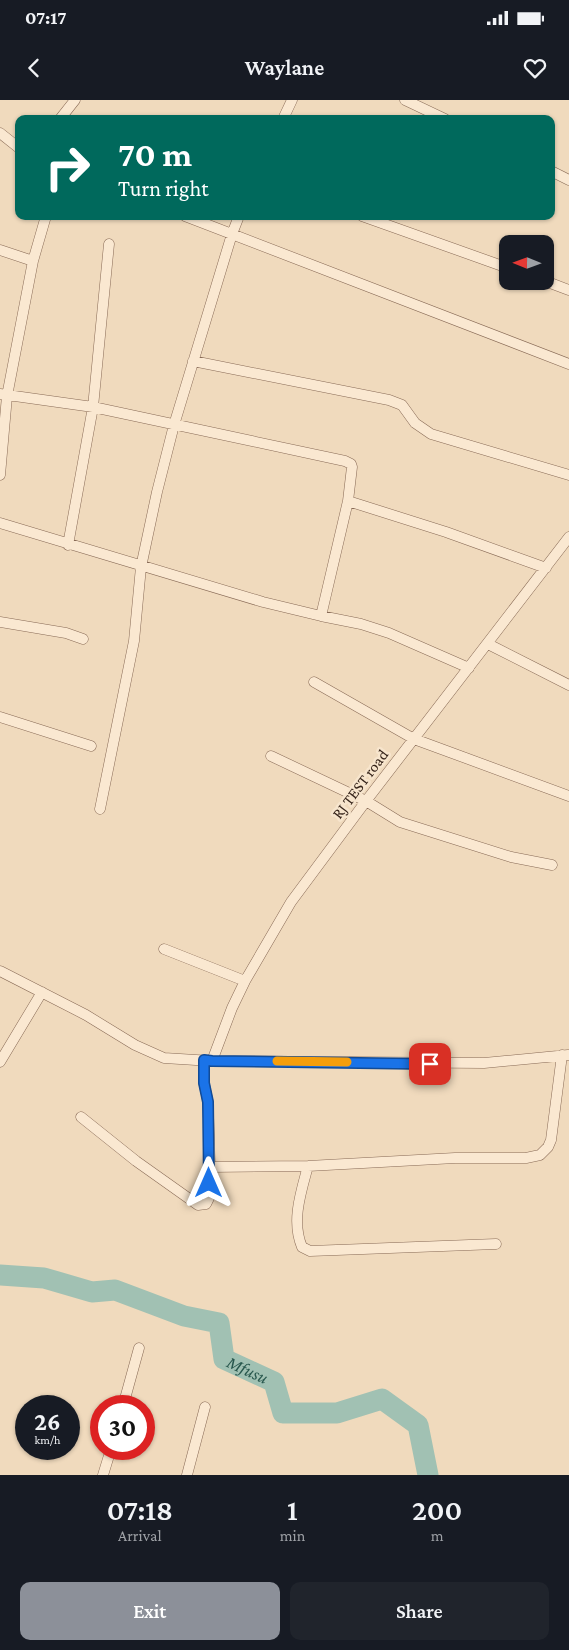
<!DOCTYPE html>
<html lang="en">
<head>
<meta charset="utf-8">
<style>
	:root { --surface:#171b24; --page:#20242c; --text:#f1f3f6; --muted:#9ea1a6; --accent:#8c9099 }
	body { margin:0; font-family:"Crimson Pro",serif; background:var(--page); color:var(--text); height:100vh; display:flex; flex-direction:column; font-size:19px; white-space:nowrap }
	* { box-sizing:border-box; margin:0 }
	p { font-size:16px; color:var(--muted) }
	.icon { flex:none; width:28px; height:28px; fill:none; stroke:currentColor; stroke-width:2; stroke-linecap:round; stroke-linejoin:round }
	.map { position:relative; height:1375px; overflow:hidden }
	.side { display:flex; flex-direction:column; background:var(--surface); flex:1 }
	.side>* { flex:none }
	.guide { position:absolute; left:15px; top:15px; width:540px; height:105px; border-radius:10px; box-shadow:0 1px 4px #0004; background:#00695c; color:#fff; overflow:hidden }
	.needle { width:32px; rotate:271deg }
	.buttons { position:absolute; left:499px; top:135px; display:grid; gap:10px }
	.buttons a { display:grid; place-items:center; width:55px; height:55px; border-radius:10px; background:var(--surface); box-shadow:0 1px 4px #0004; font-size:25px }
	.speed { position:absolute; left:15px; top:1295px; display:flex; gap:10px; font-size:25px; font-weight:700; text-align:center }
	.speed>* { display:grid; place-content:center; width:65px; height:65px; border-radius:50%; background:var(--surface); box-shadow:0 1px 4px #0004; line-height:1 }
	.speed small { font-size:12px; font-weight:400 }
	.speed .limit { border:8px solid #d22; background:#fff; color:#111 }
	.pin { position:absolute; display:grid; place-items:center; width:42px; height:42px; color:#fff; margin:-21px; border-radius:10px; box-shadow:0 2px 8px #0006 }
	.me { position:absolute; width:55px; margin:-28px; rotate:0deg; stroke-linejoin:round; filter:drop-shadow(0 0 4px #0008) }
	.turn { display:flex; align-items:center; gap:18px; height:105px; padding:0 20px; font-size:22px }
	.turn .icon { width:65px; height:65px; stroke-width:2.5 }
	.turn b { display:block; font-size:35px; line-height:42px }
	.eta { display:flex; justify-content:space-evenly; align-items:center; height:85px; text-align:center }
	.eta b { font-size:30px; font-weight:600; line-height:35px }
	.button { display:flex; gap:10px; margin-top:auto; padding:10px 20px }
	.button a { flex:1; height:58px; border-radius:10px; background:var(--accent); color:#fff; font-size:20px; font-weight:600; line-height:58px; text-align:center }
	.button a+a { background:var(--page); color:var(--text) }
	.status { display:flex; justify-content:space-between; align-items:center; height:35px; padding:0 25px; background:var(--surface); direction:ltr }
	.status svg { height:14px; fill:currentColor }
	header { display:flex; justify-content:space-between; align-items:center; height:65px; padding:0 20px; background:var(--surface); font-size:22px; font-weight:600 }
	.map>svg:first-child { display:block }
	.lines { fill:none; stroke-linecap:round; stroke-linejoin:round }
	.river { stroke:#a1c1b3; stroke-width:21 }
	.street-casing { stroke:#886a56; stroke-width:11 }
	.street { stroke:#fae8d1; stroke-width:10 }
	.route-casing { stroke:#114b97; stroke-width:12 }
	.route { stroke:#1a73e8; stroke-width:9 }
	.slow { stroke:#f59e0b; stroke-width:9 }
	.labels { text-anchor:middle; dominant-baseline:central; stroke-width:5; stroke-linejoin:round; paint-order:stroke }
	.street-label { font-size:16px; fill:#37251b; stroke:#f7e5cd }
	.water-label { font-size:18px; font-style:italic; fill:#29584e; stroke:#f7e5cd }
</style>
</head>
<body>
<div class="status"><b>07:17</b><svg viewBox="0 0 49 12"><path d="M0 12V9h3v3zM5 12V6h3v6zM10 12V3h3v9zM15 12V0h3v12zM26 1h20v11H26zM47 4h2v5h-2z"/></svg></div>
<header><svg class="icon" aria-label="back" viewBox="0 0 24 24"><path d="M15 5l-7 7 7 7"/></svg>Waylane<svg class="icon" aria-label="heart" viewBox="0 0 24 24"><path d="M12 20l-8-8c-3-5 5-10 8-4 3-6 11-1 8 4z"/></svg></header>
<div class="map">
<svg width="569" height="1375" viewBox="0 0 569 1375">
	<rect width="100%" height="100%" fill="#f0dabd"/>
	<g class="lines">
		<path class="river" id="s1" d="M0 1175 44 1178 92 1192 115 1190 184 1216 219 1223 224 1259 274 1282 283 1313H337L382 1299 418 1325 428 1375"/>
		<defs>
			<path id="street" d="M405 0 445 19
				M60 19 75 0
				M283 19 292 0
				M0 33 19 48
				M551 71 569 80
				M185 116 569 264
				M362 116 508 168
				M0 150 33 161
				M545 181 569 190
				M193 261 389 300 402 305 415 323 431 334 569 375
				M0 294 93 307 345 361 351 364 352 367 348 401 321 516
				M0 375 7 296 33 161 46 116
				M348 401 446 432 546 468
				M0 423 263 502 321 516 361 524 389 533 469 568
				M68 445 93 307 109 144
				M0 522 66 533 83 539
				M488 544 569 585
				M314 582 414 639 569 696
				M0 617 91 646
				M271 656 366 701 400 722 511 757 552 765
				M100 709 134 541 141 467 157 392 174 325 232 134 239 116
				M164 849 245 881
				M0 871 86 915 135 945 164 958 212 961 232 908 245 881 291 802 366 701 569 437
				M212 961 484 963 568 955
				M0 962 42 892
				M81 1017 136 1061 198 1105 206 1104 209 1098 210 1067 208 1002 204 983V960
				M308 1066C301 1092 291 1121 302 1147L310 1151 496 1144
				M210 1067 308 1066 455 1058H526L540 1055 548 1047 551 1040 562 955
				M123 1306 139 1248
				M103 1375 111 1349
				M187 1375 205 1307"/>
		</defs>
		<use href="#street" class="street-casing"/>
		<use href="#street" class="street"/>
	</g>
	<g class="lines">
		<defs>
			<path id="route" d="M209 1083 208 1002 204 983V960L212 961 430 964"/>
		</defs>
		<use href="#route" class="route-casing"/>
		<use href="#route" class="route"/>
		<path class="slow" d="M277 961 347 962"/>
	</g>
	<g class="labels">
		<g class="street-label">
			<text transform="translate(360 684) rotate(-53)">RJ TEST road</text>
		</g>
		<g class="water-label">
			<text stroke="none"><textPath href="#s1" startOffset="289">Mfusu</textPath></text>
		</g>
	</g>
</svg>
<div class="buttons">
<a><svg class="needle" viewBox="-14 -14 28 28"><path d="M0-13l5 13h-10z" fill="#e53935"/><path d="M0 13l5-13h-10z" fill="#9ea1a6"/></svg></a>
</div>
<div class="speed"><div>26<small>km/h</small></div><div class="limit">30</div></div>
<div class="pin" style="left:430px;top:964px;background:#d93025"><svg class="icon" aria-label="arrive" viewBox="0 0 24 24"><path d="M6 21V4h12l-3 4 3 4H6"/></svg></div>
<svg class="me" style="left:209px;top:1083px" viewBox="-20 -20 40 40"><path d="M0-17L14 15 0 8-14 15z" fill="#1a73e8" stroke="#fff" stroke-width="4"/></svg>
<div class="guide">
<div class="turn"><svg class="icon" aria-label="right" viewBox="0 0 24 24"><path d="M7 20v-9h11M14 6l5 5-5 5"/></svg><div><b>70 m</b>Turn right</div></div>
</div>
</div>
<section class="side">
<div class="eta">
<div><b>07:18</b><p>Arrival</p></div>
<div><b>1</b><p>min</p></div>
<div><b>200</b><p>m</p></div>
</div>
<div class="button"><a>Exit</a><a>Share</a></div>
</section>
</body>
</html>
